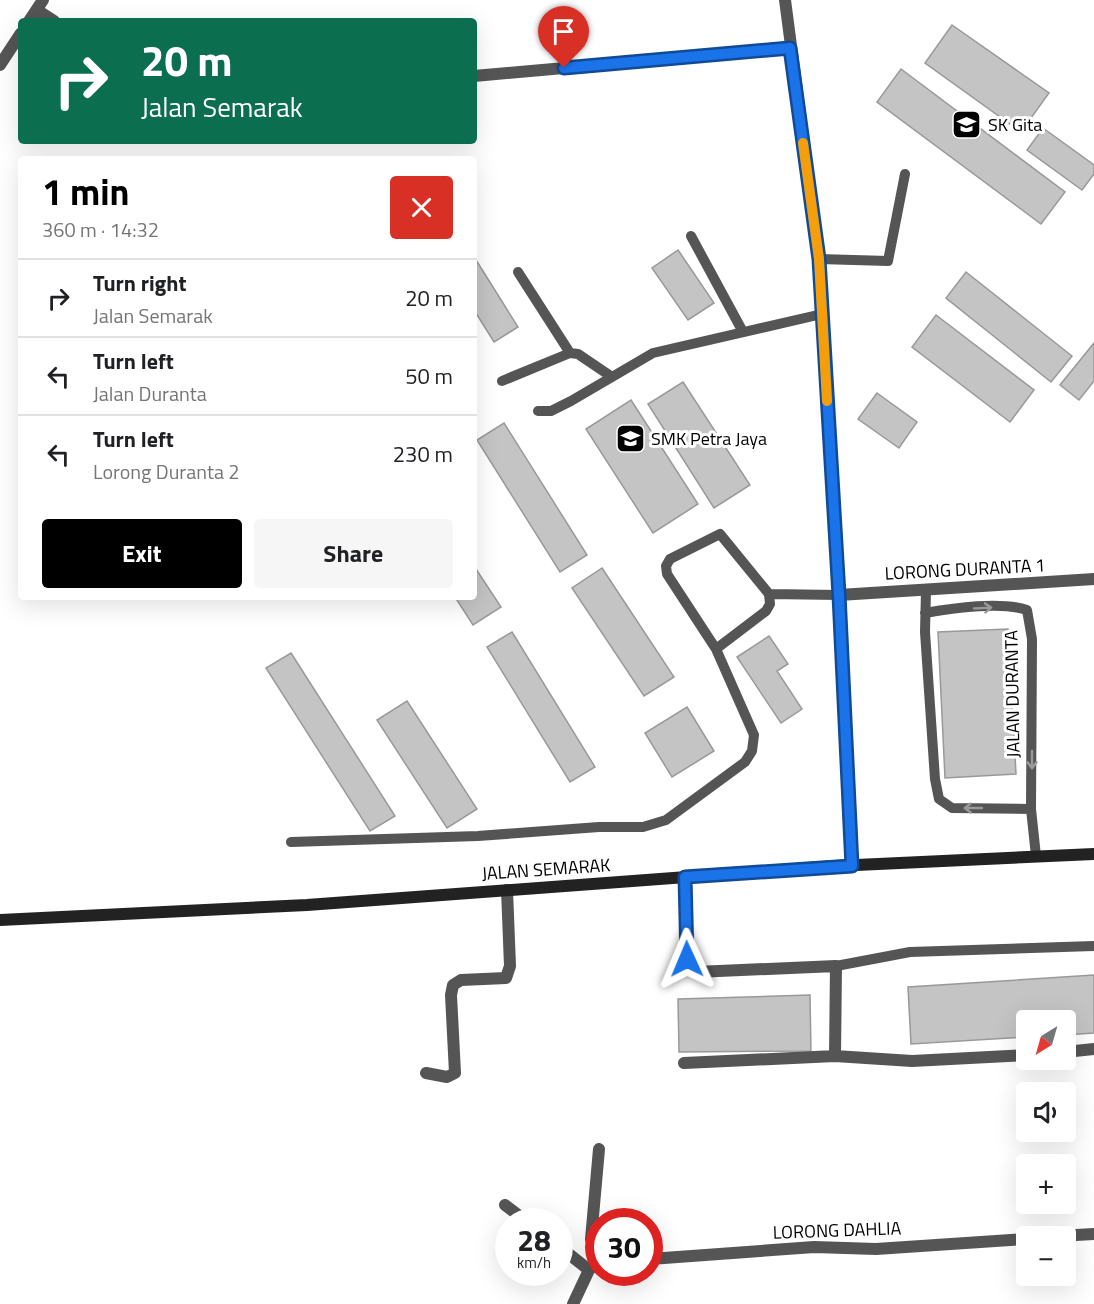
<!DOCTYPE html>
<html lang="en">
<head>
<meta charset="utf-8">
<style>
	:root { --surface:#fff; --page:#f6f6f6; --text:#202124; --muted:#757577; --line:#e0e0e0; --accent:#000 }
	body { margin:0; font-family:"Titillium Web",sans-serif; background:var(--page); color:var(--text); height:100vh; display:flex; flex-direction:column; font-size:22px; white-space:nowrap }
	* { box-sizing:border-box; margin:0 }
	p { font-size:20px; color:var(--muted) }
	.icon { flex:none; width:33px; height:33px; fill:none; stroke:currentColor; stroke-width:2; stroke-linecap:round; stroke-linejoin:round }
	.map { position:relative; flex:1; overflow:hidden }
	.panel { position:absolute; left:18px; top:156px; width:459px; height:444px; display:flex; flex-direction:column; background:var(--surface); border-radius:6px; box-shadow:0 6px 24px #0002 }
	.panel>* { flex:none }
	.hud { position:absolute; left:18px; top:18px; width:459px; height:126px; border-radius:6px; box-shadow:0 6px 24px #0002; background:#0b6e4f; color:#fff; overflow:hidden }
	.needle { width:39px; rotate:217deg }
	.buttons { position:absolute; left:1016px; top:1010px; display:grid; gap:12px }
	.buttons a { display:grid; place-items:center; width:60px; height:60px; border-radius:6px; background:var(--surface); box-shadow:0 6px 24px #0002; font-size:30px }
	.speed { position:absolute; left:495px; top:1208px; display:flex; gap:12px; font-size:30px; font-weight:700; text-align:center }
	.speed>* { display:grid; place-content:center; width:78px; height:78px; border-radius:50%; background:var(--surface); box-shadow:0 6px 24px #0002; line-height:1 }
	.speed small { font-size:15px; font-weight:400 }
	.speed .limit { border:9px solid #d22; background:#fff; color:#111 }
	.pin { position:absolute; display:grid; place-items:center; width:51px; height:51px; color:#fff; margin:-62px -26px; border-radius:50% 50% 50% 0; rotate:-45deg; box-shadow:0 0 6px #0007 }
	.pin .icon { rotate:45deg }
	.me { position:absolute; width:66px; margin:-33px; rotate:359deg; stroke-linejoin:round; filter:drop-shadow(0 0 4px #0008) }
	.turn { display:flex; align-items:center; gap:21px; height:126px; padding:0 24px; font-size:27px }
	.turn .icon { width:78px; height:78px; stroke-width:2.5 }
	.turn b { display:block; font-size:42px; line-height:51px }
	.round { display:grid; place-items:center; flex:none; width:63px; height:63px; border-radius:6px; background:var(--page) }
	.summary { display:flex; align-items:center; justify-content:space-between; height:102px; padding:0 24px }
	h1 { font-size:36px; font-weight:700; line-height:45px; color:var(--accent) }
	.action { display:flex; gap:12px; margin-top:auto; padding:12px 24px }
	.action a { flex:1; height:69px; border-radius:6px; background:var(--accent); color:#fff; font-size:24px; font-weight:700; line-height:69px; text-align:center }
	.action a+a { background:var(--page); color:var(--text) }
	ul { padding:0; list-style:none }
	li { display:flex; align-items:center; gap:18px; height:78px; padding:0 24px; border-top:2px solid var(--line) }
	li div { flex:1 }
	li b { display:block; font-size:22px }
	li em { font-style:normal }
	.map>svg:first-child { display:block }
	.building { fill:#c4c4c4; stroke:#999; stroke-width:1.5 }
	.lines { fill:none; stroke-linecap:round; stroke-linejoin:round }
	.lane { stroke:#555; stroke-width:10 }
	.street { stroke:#555; stroke-width:12 }
	.secondary { stroke:#222; stroke-width:12 }
	.oneway { stroke:#999 }
	.route-casing { stroke:#114b97; stroke-width:15 }
	.route { stroke:#1a73e8; stroke-width:10 }
	.slow { stroke:#f59e0b; stroke-width:10 }
	.labels { text-anchor:middle; dominant-baseline:central; stroke-width:6; stroke-linejoin:round; paint-order:stroke }
	.poi-label { font-size:18px; fill:#000; stroke:#fff; text-anchor:start }
	.street-label { font-size:18px; fill:#000; stroke:#fff }
</style>
</head>
<body>
<div class="map">
<svg width="1094" height="1304" viewBox="0 0 1094 1304">
	<rect width="100%" height="100%" fill="#fff"/>
	<path class="building" d="M952 25 1049 93 1021 132 925 63Z
		M901 69 1065 192 1041 224 877 102Z
		M1043 128 1094 165V174L1082 190 1027 150Z
		M678 250 714 303 688 320 652 268Z
		M476 260 518 327 494 342 474 310V261Z
		M966 272 1072 356 1051 382 946 298Z
		M936 315 1034 390 1010 422 912 347Z
		M1094 343V381L1079 400 1060 385Z
		M683 382 750 485 714 508 648 404Z
		M877 393 917 422 899 448 858 419Z
		M631 400 698 504 653 533 586 429Z
		M504 423 587 555 560 572 477 440Z
		M474 566 501 607 473 625 455 597H474Z
		M602 568 674 677 644 696 572 588Z
		M1008 629 1016 774 945 778 938 632Z
		M512 632 595 767 570 782 487 647Z
		M769 636 788 664 777 671 802 709 781 723 737 657Z
		M291 653 395 816 370 831 266 668Z
		M407 701 477 809 447 828 377 720Z
		M687 707 714 751 672 777 645 733Z
		M1094 975V1033L1065 1035V1020H1026V1037L911 1044 908 987Z
		M810 995 811 1051 679 1052 678 999Z"/>
	<g class="lines">
		<path class="lane" d="M691 236 743 332
			M819 259 888 261 905 174
			M518 272 570 353
			M502 381 570 353 578 354 612 377
			M538 411H551L571 401 653 353 822 314
			M926 590 925 632 935 779 939 799 952 808 1031 809
			M769 594 839 595
			M925 613C954 608 1000 601 1027 610L1032 639 1031 809 1036 856
			M291 842 478 836 599 827H643L666 820 745 762 752 751 754 735 716 649 667 574 666 566 670 559 720 534 769 594 770 604 766 611 716 649
			M836 966 910 952 1094 946"/>
		<path class="street" d="M785 0 819 259 839 595 852 866
			M37 10 54 21
			M29 21 43 0
			M0 65 21 33
			M474 76 790 48
			M839 595 1094 579
			M1065 1052 1094 1049
			M835 1056 912 1061 1026 1055
			M684 1063 835 1056 836 966 696 972 687 969 685 877
			M426 1073 447 1077 455 1073 451 995 453 985 461 980 506 978 510 966 507 890
			M505 1205 526 1221
			M1058 1236 1094 1234
			M560 1247 589 1270
			M650 1259 814 1247 876 1249 1026 1239
			M598 1261 591 1239 599 1149
			M573 1304 589 1270 598 1261"/>
		<path class="secondary" d="M0 920 307 905 835 866 1094 854"/>
	</g>
	<defs><path id="oneway-shaft" d="M-6 0H5M1.5-3L5.5 0L1.5 3" fill="none" stroke-width="1.6" stroke-linecap="round" stroke-linejoin="round" transform="scale(1.5)"/></defs>
	<g class="oneway">
		<use href="#oneway-shaft" transform="translate(983 608) rotate(-3)"/>
		<use href="#oneway-shaft" transform="translate(1032 760) rotate(90)"/>
		<use href="#oneway-shaft" transform="translate(973 808) rotate(-180)"/>
	</g>
	<g class="lines">
		<defs>
			<path id="route" d="M564 68 790 48 819 259 839 595 852 866 685 877 687 959"/>
		</defs>
		<use href="#route" class="route-casing"/>
		<use href="#route" class="route"/>
		<path class="slow" d="M803 143 819 259 827 401"/>
	</g>
	<defs>
		<symbol id="school-square" viewBox="-11 -11 22 22"><rect x="-9" y="-9" width="18" height="18" rx="4" fill="#000" stroke="#fff"/><path d="M0-5L7-2L0 1L-7-2ZM-4 1L0 2.5L4 1V4Q0 6-4 4Z" fill="#fff"/></symbol>
	</defs>
	<g fill-rule="evenodd">
		<use href="#school-square" x="950" y="108" width="33" height="33"/>
		<use href="#school-square" x="614" y="422" width="33" height="33"/>
	</g>
	<g class="labels">
		<g class="poi-label">
			<text x="988" y="124">SK Gita</text>
			<text x="651" y="438">SMK Petra Jaya</text>
		</g>
		<g class="street-label">
			<text transform="translate(965 569) rotate(-3)">LORONG DURANTA 1</text>
			<text transform="translate(1012 694) rotate(-91)">JALAN DURANTA</text>
			<text transform="translate(546 869) rotate(-4)">JALAN SEMARAK</text>
			<text transform="translate(837 1230) rotate(-2)">LORONG DAHLIA</text>
		</g>
	</g>
</svg>
<div class="buttons">
<a><svg class="needle" viewBox="-14 -14 28 28"><path d="M0-13l5 13h-10z" fill="#e53935"/><path d="M0 13l5-13h-10z" fill="#757577"/></svg></a>
<a><svg class="icon" aria-label="sound" viewBox="0 0 24 24"><path d="M4 9h4l5-4v14l-5-4H4zM17 9q2 3 0 6"/></svg></a>
<a>+</a>
<a>−</a>
</div>
<div class="speed"><div>28<small>km/h</small></div><div class="limit">30</div></div>
<div class="pin" style="left:564px;top:68px;background:#d93025"><svg class="icon" aria-label="arrive" viewBox="0 0 24 24"><path d="M6 21V4h12l-3 4 3 4H6"/></svg></div>
<svg class="me" style="left:687px;top:959px" viewBox="-20 -20 40 40"><path d="M0-17L14 15 0 8-14 15z" fill="#1a73e8" stroke="#fff" stroke-width="4"/></svg>
<div class="hud">
<div class="turn"><svg class="icon" aria-label="right" viewBox="0 0 24 24"><path d="M7 20v-9h11M14 6l5 5-5 5"/></svg><div><b>20 m</b>Jalan Semarak</div></div>
</div>
<section class="panel">
<div class="summary"><div><h1>1 min</h1><p>360 m · 14:32</p></div><a class="round" style="background:#d93025;color:#fff"><svg class="icon" aria-label="close" viewBox="0 0 24 24"><path d="M6 6l12 12M18 6L6 18"/></svg></a></div>
<ul>
<li><svg class="icon" aria-label="right" viewBox="0 0 24 24"><path d="M7 20v-9h11M14 6l5 5-5 5"/></svg><div><b>Turn right</b><p>Jalan Semarak</p></div><em>20 m</em></li>
<li><svg class="icon" aria-label="left" viewBox="0 0 24 24"><path d="M17 20v-9H6M10 6l-5 5 5 5"/></svg><div><b>Turn left</b><p>Jalan Duranta</p></div><em>50 m</em></li>
<li><svg class="icon" aria-label="left" viewBox="0 0 24 24"><path d="M17 20v-9H6M10 6l-5 5 5 5"/></svg><div><b>Turn left</b><p>Lorong Duranta 2</p></div><em>230 m</em></li>
</ul>
<div class="action"><a>Exit</a><a>Share</a></div>
</section>
</div>
</body>
</html>
